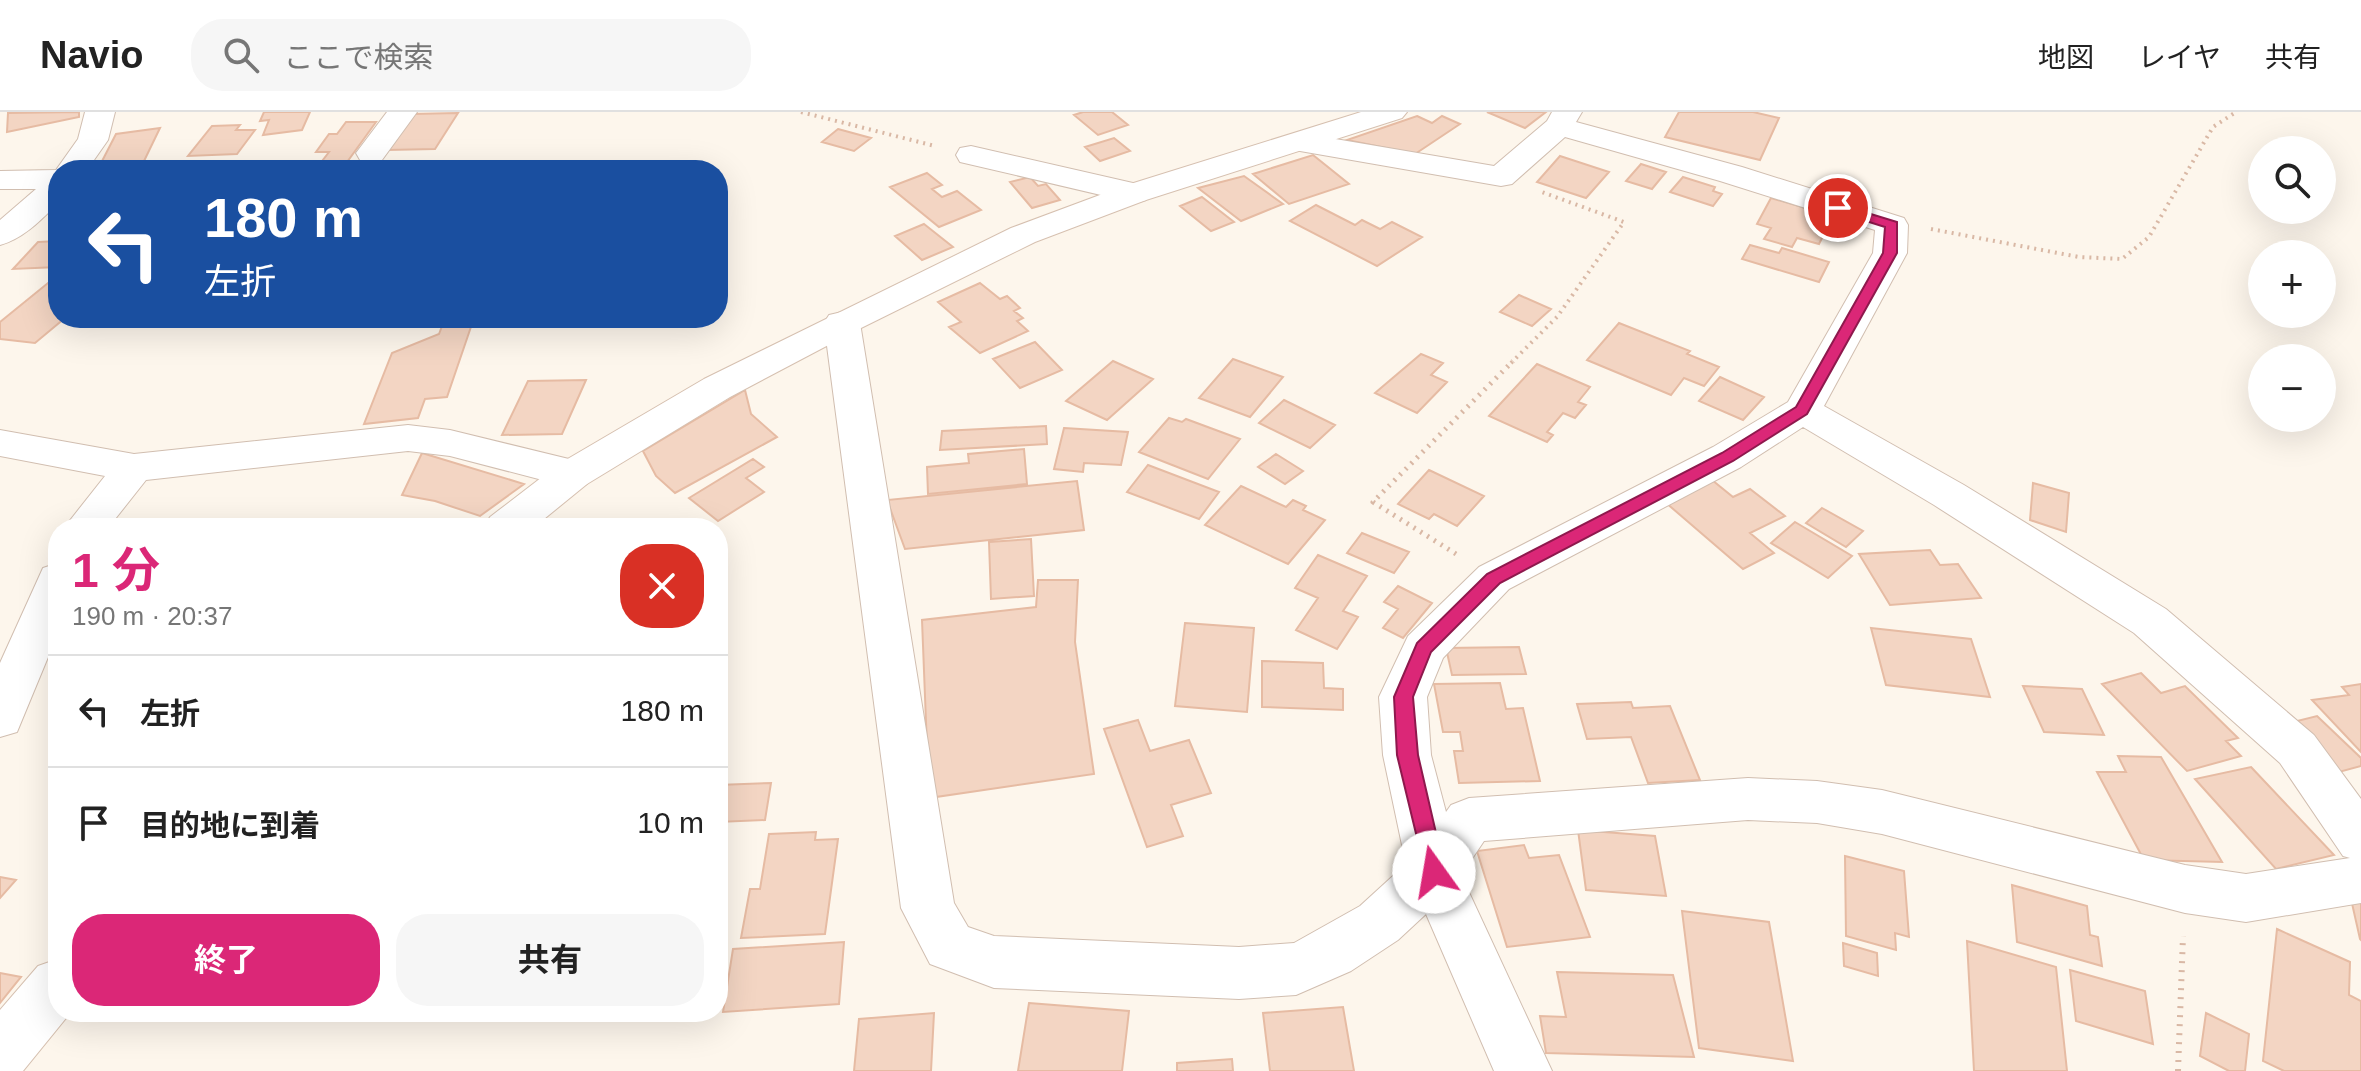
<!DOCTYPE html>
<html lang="ja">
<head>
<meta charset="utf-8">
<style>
	:root { --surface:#fff; --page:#f6f6f6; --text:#222; --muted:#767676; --line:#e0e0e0; --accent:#db2777 }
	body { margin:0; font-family:Arial,"Noto Sans JP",sans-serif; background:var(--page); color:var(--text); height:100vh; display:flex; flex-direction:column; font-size:30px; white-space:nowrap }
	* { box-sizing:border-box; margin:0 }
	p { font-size:26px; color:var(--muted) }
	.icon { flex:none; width:44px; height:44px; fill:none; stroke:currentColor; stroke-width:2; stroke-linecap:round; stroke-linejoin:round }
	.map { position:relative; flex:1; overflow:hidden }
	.side { position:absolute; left:48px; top:406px; width:680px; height:504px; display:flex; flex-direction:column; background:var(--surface); border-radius:32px; box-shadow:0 8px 32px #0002 }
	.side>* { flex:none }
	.guide { position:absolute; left:48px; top:48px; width:680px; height:168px; border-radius:32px; box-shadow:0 8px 32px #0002; background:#1a4fa0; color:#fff; overflow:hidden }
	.controls { position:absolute; left:2248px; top:24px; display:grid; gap:16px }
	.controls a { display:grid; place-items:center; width:88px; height:88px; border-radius:50%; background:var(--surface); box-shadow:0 8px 32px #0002; font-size:40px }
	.pin { position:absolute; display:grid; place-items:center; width:68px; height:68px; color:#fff; margin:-34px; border:4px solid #fff; border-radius:50%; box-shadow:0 2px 8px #0007 }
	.me { position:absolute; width:88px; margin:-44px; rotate:347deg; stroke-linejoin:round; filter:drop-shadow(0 0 6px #0008) }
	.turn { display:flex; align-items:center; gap:28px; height:168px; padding:0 24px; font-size:36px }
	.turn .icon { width:104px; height:104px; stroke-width:2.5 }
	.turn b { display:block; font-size:56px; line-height:68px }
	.round { display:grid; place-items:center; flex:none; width:84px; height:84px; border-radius:32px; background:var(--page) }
	.head { display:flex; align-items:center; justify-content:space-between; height:136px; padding:0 24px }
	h1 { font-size:48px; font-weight:700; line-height:60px; color:var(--accent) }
	.button { display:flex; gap:16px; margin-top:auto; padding:16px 24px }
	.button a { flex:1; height:92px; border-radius:32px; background:var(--accent); color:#fff; font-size:32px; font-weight:700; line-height:92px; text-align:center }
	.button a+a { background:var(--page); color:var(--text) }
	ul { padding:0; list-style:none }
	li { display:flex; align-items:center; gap:24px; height:112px; padding:0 24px; border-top:2px solid var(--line) }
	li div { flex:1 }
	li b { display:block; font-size:30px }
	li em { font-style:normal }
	header { display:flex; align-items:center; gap:48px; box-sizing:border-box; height:112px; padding:0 40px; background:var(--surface); border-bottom:2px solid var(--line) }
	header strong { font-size:38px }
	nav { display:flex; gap:44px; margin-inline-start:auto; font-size:28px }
	.search { width:560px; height:72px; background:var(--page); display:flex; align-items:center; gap:20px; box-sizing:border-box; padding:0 28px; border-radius:32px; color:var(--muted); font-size:30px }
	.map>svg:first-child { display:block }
	.building { fill:#f3d5c3; stroke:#e6bba3; stroke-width:2 }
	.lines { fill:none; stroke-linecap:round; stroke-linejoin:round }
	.street-casing { stroke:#d1beb0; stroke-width:2 }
	.secondary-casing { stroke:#d6c0b0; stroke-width:2 }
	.path-far2 { stroke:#d9b8a5; stroke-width:4; stroke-dasharray:2 5; stroke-linecap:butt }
	.path-far1 { stroke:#d9b8a5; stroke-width:5; stroke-dasharray:2 6; stroke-linecap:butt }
	.path { stroke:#d9b8a5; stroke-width:6; stroke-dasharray:2 7; stroke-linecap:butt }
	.street { fill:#fff; fill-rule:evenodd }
	.secondary { fill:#fff; fill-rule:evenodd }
	.route { fill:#db2777; stroke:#8e194d; stroke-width:2 }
</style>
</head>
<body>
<header>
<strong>Navio</strong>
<div class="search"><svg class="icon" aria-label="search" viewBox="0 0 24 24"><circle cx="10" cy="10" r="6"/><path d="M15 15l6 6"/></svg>ここで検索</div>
<nav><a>地図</a><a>レイヤ</a><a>共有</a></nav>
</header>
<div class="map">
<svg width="2361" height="959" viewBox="0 0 2361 959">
	<rect width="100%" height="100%" fill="#fdf6ec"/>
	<path class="building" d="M79 0V5L7 20 8 1Z
		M264 0H310L302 18 263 23 269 8 260 9Z
		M1083 0H1112L1128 13 1098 23 1074 3Z
		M1487 0H1546L1525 16Z
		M1679 0H1753L1779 6 1760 48 1665 25Z
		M458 1 435 37 387 38 412 2Z
		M1417 4 1432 11 1442 4 1460 12 1415 42 1347 28Z
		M346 10H376L342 57H316L329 40H316L329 22H337Z
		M240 13 236 18H255L237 42 188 44 212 14Z
		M160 16 144 49 99 55 116 22Z
		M838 17 871 26 854 39 822 30Z
		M1114 26 1130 39 1100 49 1085 35Z
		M1313 43 1349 72 1289 92 1253 62Z
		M1560 44 1609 60 1586 86 1537 70Z
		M1641 52 1666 60 1652 77 1626 69Z
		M927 61 942 73 932 77 942 85 957 79 981 98 939 115 890 75Z
		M1244 64 1283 92 1241 109 1198 76Z
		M1030 65 1038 74 1046 72 1060 88 1032 96 1010 70Z
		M1683 65 1715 75 1713 79 1722 82 1713 94 1670 80Z
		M1202 85 1234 110 1211 119 1180 94Z
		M1771 86 1833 104 1819 132 1797 126 1792 135 1764 127 1771 116 1757 112Z
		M1316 93 1355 113 1362 108 1380 117 1392 110 1422 125 1377 154 1290 109Z
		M924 112 953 135 922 148 895 124Z
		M58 129V155L13 157 38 130Z
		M1750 133 1779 141 1782 136 1829 150 1819 170 1742 147Z
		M48 171 58 173V206H65L35 231 0 227V210Z
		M980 171 1000 187 1007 184 1020 196 1014 199 1023 206 1017 209 1028 219 980 241 949 215 961 210 938 190Z
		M1519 183 1551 197 1532 214 1500 200Z
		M474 206 447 285 425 287 418 306 364 312 392 241 439 222 444 209Z
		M1619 211 1690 239 1687 242 1719 255 1704 274 1684 266 1671 283 1587 248Z
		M1035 230 1062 258 1020 276 993 247Z
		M1421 242 1443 251 1431 263 1447 270 1417 301 1375 281Z
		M1233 247 1283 265 1250 305 1199 286Z
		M1113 249 1153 267 1107 308 1066 289Z
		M1537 252 1590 275 1578 290 1586 293 1575 306 1563 301 1547 320 1553 323 1547 330 1489 304Z
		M1720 265 1764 285 1743 308 1699 289Z
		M586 268 562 322 502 323 528 269Z
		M745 278 751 302 777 325 675 381 656 364 643 339Z
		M1284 288 1335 313 1310 336 1259 311Z
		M1169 306 1182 310 1186 307 1240 327 1208 367 1139 340Z
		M1046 314 1047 332 940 338 942 319Z
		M1064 316 1128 320 1121 353 1084 351 1083 360 1054 357Z
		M1024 337 1027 372 928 382 927 355 969 351 968 342Z
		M422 341 524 372 480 404 435 389 402 383Z
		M1276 342 1303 359 1285 372 1258 355Z
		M753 347 764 355 746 366 764 380 718 409 689 386Z
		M1148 353 1219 380 1199 407 1127 380Z
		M1429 358 1484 384 1457 414 1434 402 1429 407 1398 392Z
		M1712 368 1733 385 1750 377 1785 404 1750 421 1774 441 1743 457 1665 390Z
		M1077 369 1084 418 905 437 887 388Z
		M2033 371 2069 381 2066 420 2030 408Z
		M1241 374 1286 395 1293 388 1306 394 1303 398 1325 408 1288 452 1205 413Z
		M1822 396 1863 419 1846 435 1806 411Z
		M1795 410 1852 444 1828 466 1771 431Z
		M1362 421 1409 440 1394 461 1347 441Z
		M1031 427 1034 484 991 487 989 430Z
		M1930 438 1940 453 1958 452 1981 486 1890 493 1859 442Z
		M1318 443 1367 464 1343 499 1358 505 1337 537 1296 518 1318 486 1295 476Z
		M1038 468H1078L1075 530 1094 662 929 686 922 508 1036 495Z
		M1398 474 1432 491 1403 526 1383 516 1398 497 1384 490Z
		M1185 511 1254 516 1247 600 1175 594Z
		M1871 516 1971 527 1990 585 1886 573Z
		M1519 535 1526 562 1452 563 1446 536Z
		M1262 549 1323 551 1324 576 1343 577V598L1262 595Z
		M2141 561 2161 581 2185 574 2238 626 2226 629 2241 644 2187 659 2102 572Z
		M1500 571 1506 597 1523 596 1540 669 1459 671 1454 639H1463L1460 620H1443L1434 572Z
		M2361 572V640L2312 588 2349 583 2342 575Z
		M2023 574 2082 577 2104 623 2044 620Z
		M1631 590 1633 596 1670 594 1700 668 1648 671 1631 625 1587 627 1577 592Z
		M2317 604 2361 646V654L2339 660 2289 611Z
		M1138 608 1150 639 1189 628 1211 681 1171 693 1183 724 1147 735 1104 617Z
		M2118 644 2161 645 2222 750 2144 748 2097 660H2126Z
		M2251 655 2334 743 2276 757 2195 667Z
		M771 671 765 708 718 710V673Z
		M1578 718 1655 724 1666 784 1586 778Z
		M816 720 815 728 838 727 825 822 741 826 750 777H760L769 722Z
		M1524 733 1529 746 1559 743 1590 825 1507 835 1477 739Z
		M1845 744 1904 759 1909 825 1895 821 1896 838 1846 824Z
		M0 765 16 768 0 786Z
		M2012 773 2087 794 2090 823 2098 825 2102 854 2017 830Z
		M2351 787 2361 790V828L2360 827Z
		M1682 799 1769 810 1793 949 1699 936Z
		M2277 817 2350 850 2349 883 2361 889V959H2284L2263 949Z
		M1967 829 2056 855 2067 959H1974Z
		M844 830 839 892 723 900 733 837Z
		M1843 831 1877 841 1878 864 1844 854Z
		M2070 858 2145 879 2153 932 2076 909Z
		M1557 860 1673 863 1694 945 1546 941 1540 904 1566 905Z
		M0 861 21 865 0 891Z
		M1029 891 1129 899 1122 959H1018Z
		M1343 895 1354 959H1270L1263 901Z
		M934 901 931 959H854L859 907Z
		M2206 901 2249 922 2245 959H2229L2200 944Z
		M1232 947 1233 959H1177V951Z"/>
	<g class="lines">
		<defs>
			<path id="street" d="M85 0H115L108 28 87 58H58V91C41 108 23 127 0 133V108L36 77H0V59L56 58 78 27Z
				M387 0H417L382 48 371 50 360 48 356 41Z
				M1552 0H1582L1576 10 1742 55 1904 106 1908 113 1907 141 1824 294 1964 373 2166 497 2314 623 2361 687V791L2246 810 2185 801 1882 722 1817 711 1748 708 1484 729 1461 763 1552 959H1494L1426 802 1398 828 1351 859 1296 883 1239 887 994 876 930 852 901 796 824 211 829 203 842 200 855 203 860 211 954 791 968 815 994 824 1239 835 1294 831 1360 794 1406 752 1383 643 1379 585 1408 524 1479 455 1713 335 1788 290 1873 141 1875 118 1720 69 1565 25 1512 72 1501 74 1300 39 1289 36 1285 30 1289 24 1300 21 1494 54 1547 9ZM1803 315 1934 393 2134 521 2280 651 2343 744 2350 746 2246 762 2185 753 1882 678 1817 669 1748 666 1469 686 1451 693 1446 700 1431 643 1427 585 1443 546 1509 477 1741 355Z
				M971 34 1146 74 1151 81 1146 88 1135 91 960 50 956 43 960 36Z
				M408 313 450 318 573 348 587 352 593 362 587 372 573 376 450 344 408 339 146 368 108 416H64L105 364 0 344V318L134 342Z
				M58 451V521L17 620 0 625V551L43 456Z"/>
			<path id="secondary" d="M1361 0H1407L1402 6 1146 88 1035 130 855 219 730 285 587 372 533 416H484L490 405 559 352 704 267 1011 116 1124 74Z
				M58 847V900H71L23 959H0V898L38 854Z"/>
		</defs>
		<use href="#street" class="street-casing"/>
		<use href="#secondary" class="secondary-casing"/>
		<path class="path-far2" d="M801 0 935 34
			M1931 117 2079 145 2122 147 2149 125 2213 15 2236 0
			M1511 251 1557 205 1624 110 1539 79"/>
		<path class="path-far1" d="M1456 442 1373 390 1513 249"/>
		<path class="path" d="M2178 959 2183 824"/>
		<use href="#street" class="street"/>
		<use href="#secondary" class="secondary"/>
	</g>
	<path class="route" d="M1838 92 1897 110V141L1807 302 1733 349 1500 471 1431 540 1413 585 1418 643 1445 760 1442 767 1434 770 1427 767 1397 643 1394 585 1417 531 1487 462 1722 341 1796 295 1883 141 1885 115 1834 99 1832 96Z"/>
</svg>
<div class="controls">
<a><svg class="icon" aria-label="search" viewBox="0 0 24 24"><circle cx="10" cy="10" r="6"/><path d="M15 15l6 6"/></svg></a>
<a>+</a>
<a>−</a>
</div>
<div class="pin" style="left:1838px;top:96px;background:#d93025"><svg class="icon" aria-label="arrive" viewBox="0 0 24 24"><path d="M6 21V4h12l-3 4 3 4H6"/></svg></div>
<svg class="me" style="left:1434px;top:760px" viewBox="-20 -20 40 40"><circle r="19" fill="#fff"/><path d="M0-13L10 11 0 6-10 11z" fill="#db2777"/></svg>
<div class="guide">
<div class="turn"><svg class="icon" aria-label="left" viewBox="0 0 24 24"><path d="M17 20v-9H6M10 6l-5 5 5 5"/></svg><div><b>180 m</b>左折</div></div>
</div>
<section class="side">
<div class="head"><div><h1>1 分</h1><p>190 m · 20:37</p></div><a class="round" style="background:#d93025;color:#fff"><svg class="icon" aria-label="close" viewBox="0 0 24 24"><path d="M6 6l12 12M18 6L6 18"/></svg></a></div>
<ul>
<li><svg class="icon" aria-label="left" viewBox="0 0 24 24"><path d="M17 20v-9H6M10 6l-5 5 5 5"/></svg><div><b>左折</b></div><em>180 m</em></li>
<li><svg class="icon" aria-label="arrive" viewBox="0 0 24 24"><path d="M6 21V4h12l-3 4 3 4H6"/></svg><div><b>目的地に到着</b></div><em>10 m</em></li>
</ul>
<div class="button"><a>終了</a><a>共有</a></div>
</section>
</div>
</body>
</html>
